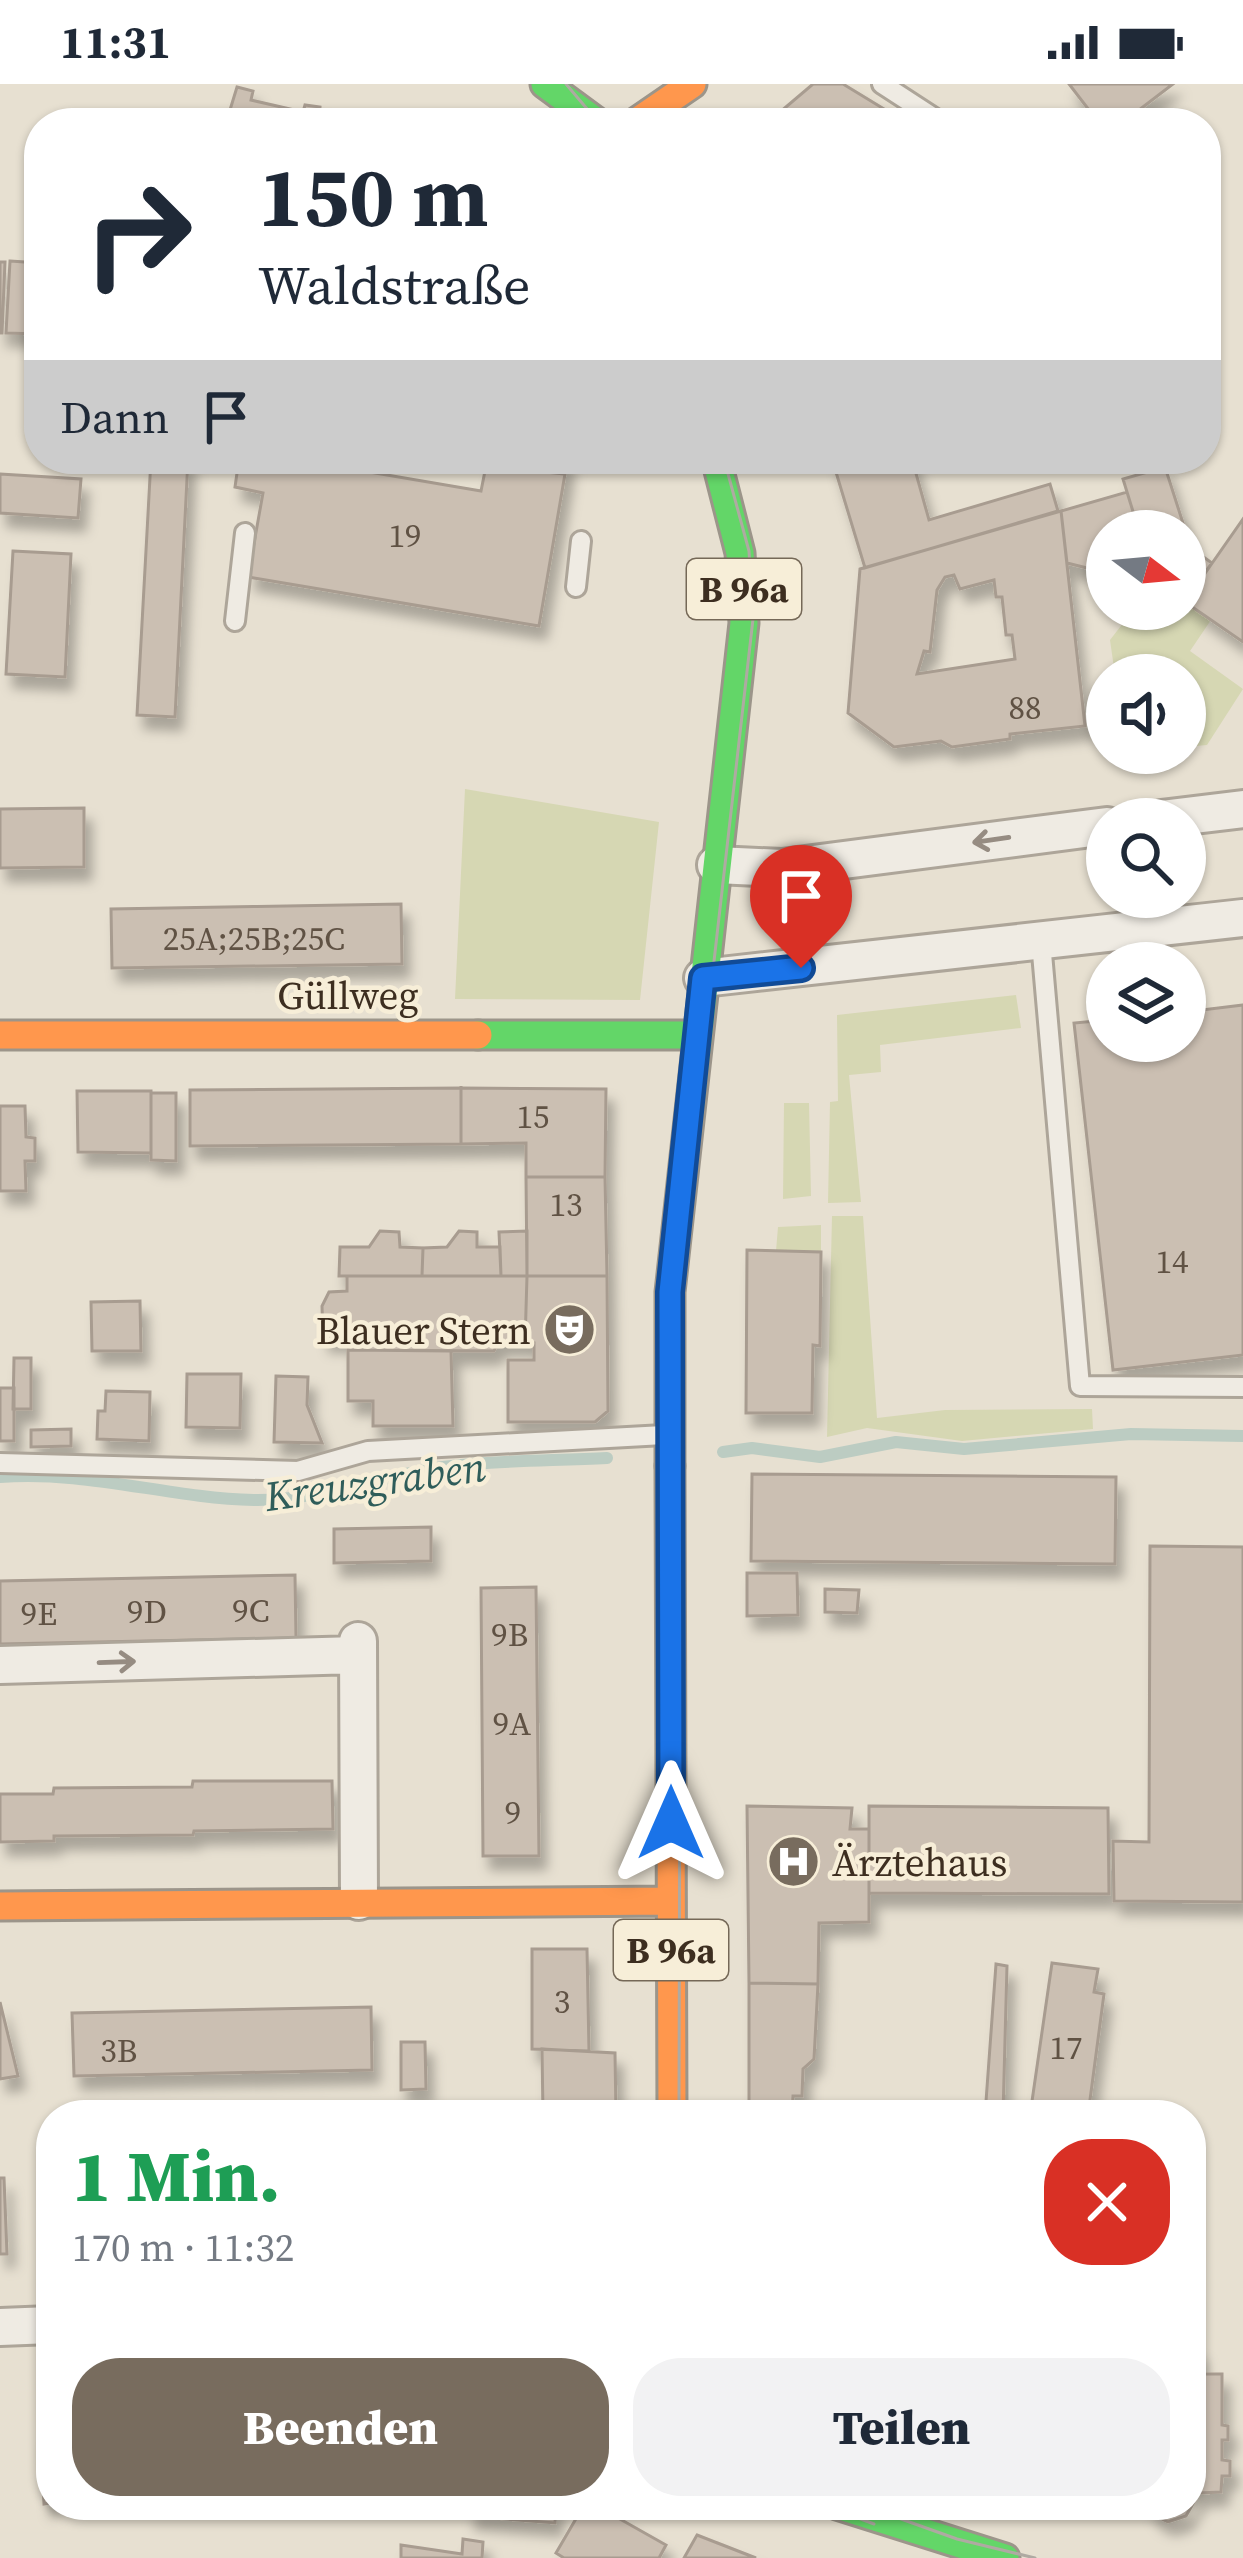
<!DOCTYPE html>
<html lang="de">
<head>
<meta charset="utf-8">
<style>
	:root { --surface:#fff; --page:#f2f2f3; --text:#1f2937; --muted:#747a83; --accent:#786c5e }
	body { margin:0; font-family:"Source Serif 4",serif; background:var(--page); color:var(--text); height:100vh; display:flex; flex-direction:column; font-size:45px; white-space:nowrap }
	* { box-sizing:border-box; margin:0 }
	p { font-size:39px; color:var(--muted) }
	.icon { flex:none; width:66px; height:66px; fill:none; stroke:currentColor; stroke-width:2; stroke-linecap:round; stroke-linejoin:round }
	.map { position:relative; flex:1; overflow:hidden }
	.drawer { position:absolute; left:36px; top:2016px; width:1170px; height:420px; display:flex; flex-direction:column; background:var(--surface); border-radius:48px; box-shadow:0 3px 9px #0004 }
	.drawer>* { flex:none }
	.top-card { position:absolute; left:24px; top:24px; width:1197px; height:366px; border-radius:48px; box-shadow:0 3px 9px #0004; background:#fff; color:var(--text); overflow:hidden }
	.needle { width:78px; rotate:106deg }
	.buttons { position:absolute; left:1086px; top:426px; display:grid; gap:24px }
	.buttons a { display:grid; place-items:center; width:120px; height:120px; border-radius:50%; background:var(--surface); box-shadow:0 3px 9px #0004; font-size:60px }
	.pin { position:absolute; display:grid; place-items:center; width:102px; height:102px; color:#fff; margin:-123px -51px; border-radius:50% 50% 50% 0; rotate:-45deg; box-shadow:0 0 12px #0007 }
	.pin .icon { rotate:45deg }
	.me { position:absolute; width:132px; margin:-66px; rotate:0deg; stroke-linejoin:round; filter:drop-shadow(0 0 9px #0008) }
	.turn { display:flex; align-items:center; gap:42px; height:252px; padding:0 36px; font-size:54px }
	.turn .icon { width:156px; height:156px; stroke-width:2.5 }
	.turn b { display:block; font-size:84px; line-height:102px }
	.then { display:flex; align-items:center; height:114px; padding:0 36px; background:#0003; gap:24px; font-size:45px }
	.round { display:grid; place-items:center; flex:none; width:126px; height:126px; border-radius:48px; background:var(--page) }
	.overview { display:flex; align-items:center; justify-content:space-between; height:204px; padding:0 36px }
	h1 { font-size:72px; font-weight:800; line-height:90px; color:#1e9e55 }
	.button { display:flex; gap:24px; margin-top:auto; padding:24px 36px }
	.button a { flex:1; height:138px; border-radius:48px; background:var(--accent); color:#fff; font-size:48px; font-weight:800; line-height:138px; text-align:center }
	.button a+a { background:var(--page); color:var(--text) }
	.status { display:flex; justify-content:space-between; align-items:center; height:84px; padding:0 60px; background:var(--surface); direction:ltr }
	.status svg { height:33px; fill:currentColor }
	.map>svg:first-child { display:block }
	.green { fill:#d6d7b3 }
	.lines { fill:none; stroke-linecap:round; stroke-linejoin:round }
	.stream { stroke:#bcccc2; stroke-width:12 }
	.building { fill:#cbbfb2; stroke:#a89c90; stroke-width:3; fill-rule:evenodd; filter:url(#shadow) }
	.lane-casing { stroke:#ada599; stroke-width:24 }
	.street-casing { stroke:#ada599; stroke-width:42 }
	.fast-casing { stroke:#9c958a; stroke-width:33 }
	.slow-casing { stroke:#9c958a; stroke-width:33 }
	.lane { stroke:#efebe3; stroke-width:18 }
	.street { stroke:#efebe3; stroke-width:36 }
	.fast { stroke:#63d668; stroke-width:27 }
	.slow { stroke:#ff974d; stroke-width:27 }
	.tram { stroke:#afaaa2; stroke-width:3 }
	.oneway { stroke:#968c82 }
	.route-casing { stroke:#114b97; stroke-width:30 }
	.route { stroke:#1a73e8; stroke-width:21 }
	.labels { text-anchor:middle; dominant-baseline:central; stroke-width:9; stroke-linejoin:round; paint-order:stroke }
	.number-label { font-size:33px; fill:#605244 }
	.shield { fill:#f7eed8; stroke:#756857; stroke-width:3 }
	.shield-label { font-size:36px; font-weight:bold; fill:#3d2e20 }
	.street-label { font-size:39px; fill:#3d2e20; stroke:#f7eed8 }
	.poi-label { font-size:39px; fill:#3d2e20; stroke:#f7eed8; text-anchor:end }
	.water-label { font-size:42px; font-style:italic; fill:#2f5d5a; stroke:#f7eed8 }
</style>
</head>
<body>
<div class="status"><b>11:31</b><svg viewBox="0 0 49 12"><path d="M0 12V9h3v3zM5 12V6h3v6zM10 12V3h3v9zM15 12V0h3v12zM26 1h20v11H26zM47 4h2v5h-2z"/></svg></div>
<div class="map">
<svg width="1243" height="2474" viewBox="0 0 1243 2474">
	<defs>
		<filter id="shadow"><feDropShadow dx="7" dy="13" stdDeviation="6" flood-color="#0004"/></filter>
	</defs>
	<rect width="100%" height="100%" fill="#e7e0d1"/>
	<path class="green" d="M1185 518 1211 536 1190 567 1243 605 1207 661 1185 663V591H1115L1110 556 1134 525H1185Z
		M465 705 659 738 640 916 455 915Z
		M1016 911 1021 944 880 961 881 988 849 991 861 1118 828 1119 830 1018 838 1017 837 931Z
		M784 1019H809L811 1112 783 1115Z
		M832 1132H863L877 1334 945 1326 1092 1325 1093 1345 962 1357 867 1344 827 1353Z
		M821 1141V1168L776 1167 778 1143Z"/>
	<g class="lines">
		<path class="stream" d="M723 1368 752 1364 820 1373 896 1358 964 1365 1131 1350 1243 1352
			M0 1393C86 1386 168 1414 254 1416 319 1417 380 1392 443 1383 497 1376 553 1377 607 1374"/>
	</g>
	<path class="building" d="M813 0H843L907 39H767Z
		M1069 0H1173L1122 39H1099Z
		M237 3 253 7 251 16 303 28 305 21 320 23 319 39H226Z
		M10 177 39 179V250L6 249Z
		M0 178H5L2 249H0Z
		M151 375H188L175 633 137 631Z
		M239 375H293L481 407 486 382 565 390 539 542 248 493 263 409 235 403Z
		M499 375H567L565 390 498 383Z
		M832 375H912L929 436 1050 400 1058 427 865 484Z
		M1165 383 1191 464 1212 479 1185 516V447H1139L1123 395Z
		M0 390 81 395 78 434 0 429Z
		M1127 408 1139 447H1107V489L1067 479 1061 427Z
		M1061 427 1085 642 1010 650V655L952 663 941 657 894 663 848 629 860 485ZM954 491 960 505 994 496 996 513H1002L1006 551H1012L1015 575 917 590 924 567 930 568 937 506 945 493Z
		M1243 435V558L1185 518Z
		M13 467 71 470 65 593 6 590Z
		M84 724V783L0 784V725Z
		M401 820 402 880 112 884 111 825Z
		M1243 921V1271L1113 1286 1074 939 1107 936V957H1185V928Z
		M461 1004 606 1005 605 1093H526V1059L461 1060Z
		M461 1004V1060L190 1062V1006Z
		M77 1007H151V1069L78 1068Z
		M151 1009H176V1077L151 1076Z
		M0 1022H25L26 1053 35 1054V1077H25L26 1107H0Z
		M526 1093H605L607 1192H527Z
		M380 1147 399 1148 400 1163 423 1164 422 1192H339L340 1163H369Z
		M459 1147 477 1148V1163H500L501 1192H422L423 1164 447 1163Z
		M527 1147V1192H501L499 1148Z
		M747 1166 821 1168 820 1262 813 1261 812 1329H746Z
		M347 1192H527L525 1259 498 1258 494 1267 348 1266V1254L323 1255 322 1222 329 1208 347 1207Z
		M527 1192H607L608 1327 595 1338H508V1276H534V1259H525Z
		M140 1217 141 1267H92L91 1218Z
		M348 1266 451 1267 453 1342H373V1317H348Z
		M14 1274H31V1325H13Z
		M187 1290H241L240 1344 186 1343Z
		M276 1292 308 1293 307 1321 322 1359 274 1358Z
		M0 1304H14V1357H0Z
		M106 1307 150 1308 149 1357 97 1355 98 1327H105Z
		M71 1345V1362L31 1363V1346Z
		M752 1390 1116 1393 1115 1480 751 1477Z
		M431 1443V1477L334 1479V1445Z
		M1150 1462 1243 1463V1818L1114 1817 1113 1757 1149 1758Z
		M747 1489H797L798 1531 747 1532Z
		M295 1491 296 1554 0 1560V1497Z
		M536 1503 539 1772H483L481 1504Z
		M825 1505 859 1506 857 1529 825 1528Z
		M193 1697H332L333 1745 194 1747 193 1751 54 1752V1757L0 1758V1710H53L54 1704 192 1703Z
		M747 1722 852 1724 850 1745H869V1838L819 1839 818 1900 749 1899Z
		M869 1722 1108 1724 1109 1810 869 1809Z
		M532 1865H587L589 1967 532 1965Z
		M1052 1879 1098 1885 1094 1908 1104 1910 1088 2031H1030Z
		M996 1880 1007 1882 1003 2031H985Z
		M749 1899 818 1900 814 1975 803 1985 802 2012H793L792 2031H749Z
		M0 1918 18 1992 0 1995Z
		M371 1923 372 1986 74 1992 72 1929Z
		M401 1958H425L426 2005 401 2006Z
		M542 1965 615 1969 616 2031H543Z
		M0 2094H4L7 2170H0Z
		M1191 2264 1199 2265V2290H1222V2341L1228 2342V2356H1222V2376L1230 2377V2392H1222L1221 2408 1199 2409 1186 2432 1168 2438 1156 2432 1147 2421H1191Z
		M40 2352H51V2419L44 2420Z
		M469 2421H556L555 2439 468 2432Z
		M584 2421H595L666 2461 659 2474H564L556 2469Z
		M697 2451 756 2474H684Z
		M463 2455 483 2458 482 2474H401V2461L462 2470Z"/>
	<g class="lines">
		<defs>
			<path id="lane" d="M882 0 942 39
				M576 503 581 457
				M235 537 245 449
				M1041 858 1080 1302 1243 1303
				M0 1379 298 1387 368 1367 664 1351"/>
			<path id="street" d="M1161 735 1243 725
				M716 781 782 784 1107 742
				M703 894 1243 834
				M358 1557 359 1817
				M0 1581 357 1571
				M0 2243 51 2241"/>
			<path id="fast" d="M545 0 598 39
				M478 951H697
				M670 1382V1208L744 539 740 469 716 375
				M837 2421 1005 2474"/>
			<path id="slow" d="M635 39 692 0
				M0 951H478
				M670 1382 672 2031
				M0 1822 671 1817"/>
		</defs>
		<use href="#lane" class="lane-casing"/>
		<use href="#street" class="street-casing"/>
		<use href="#fast" class="fast-casing"/>
		<use href="#slow" class="slow-casing"/>
		<use href="#lane" class="lane"/>
		<use href="#street" class="street"/>
		<use href="#fast" class="fast"/>
		<use href="#slow" class="slow"/>
		<path class="tram" d="M566 0 599 39
			M662 1665 660 1206 665 1161
			M679 2031 681 1167 753 535 749 467 724 375
			M824 2421 874 2440
			M862 2421 957 2455 1035 2474"/>
	</g>
	<defs><path id="oneway-shaft" d="M-6 0H5M1.5-3L5.5 0L1.5 3" fill="none" stroke-width="1.6" stroke-linecap="round" stroke-linejoin="round" transform="scale(3)"/></defs>
	<g class="oneway">
		<use href="#oneway-shaft" transform="translate(991 756) rotate(172)"/>
		<use href="#oneway-shaft" transform="translate(117 1578) rotate(-2)"/>
	</g>
	<g class="lines">
		<defs>
			<path id="route" d="M671 1739 670 1208 703 894 801 884"/>
		</defs>
		<use href="#route" class="route-casing"/>
		<use href="#route" class="route"/>
	</g>
	<defs>
		<symbol id="theatre-disc" viewBox="-11 -11 22 22"><circle r="9.5" fill="#786c5e" stroke="#f7eed8"/><path d="M-5-5.5Q0-4 5-5.5V0Q5 5 0 6Q-5 5-5 0ZM-3.3-2.5H-1v1.5H-3.3ZM1-2.5H3.3v1.5H1ZM-2.8 1Q0 5.5 2.8 1Z" fill="#fff"/></symbol>
		<symbol id="hospital-disc" viewBox="-11 -11 22 22"><circle r="9.5" fill="#786c5e" stroke="#f7eed8"/><path d="M-5-5h3v3.5h4V-5h3V5h-3V1.5h-4V5h-3Z" fill="#fff"/></symbol>
	</defs>
	<g fill-rule="evenodd">
		<use href="#theatre-disc" x="540" y="1216" width="59" height="59"/>
		<use href="#hospital-disc" x="764" y="1748" width="59" height="59"/>
	</g>
	<g class="labels">
		<g class="number-label">
			<text x="405" y="451">19</text>
			<text x="1025" y="623">88</text>
			<text x="254" y="854">25A;25B;25C</text>
			<text x="533" y="1032">15</text>
			<text x="566" y="1120">13</text>
			<text x="1172" y="1177">14</text>
			<text x="251" y="1526">9C</text>
			<text x="147" y="1527">9D</text>
			<text x="39" y="1529">9E</text>
			<text x="510" y="1550">9B</text>
			<text x="512" y="1639">9A</text>
			<text x="513" y="1728">9</text>
			<text x="562" y="1917">3</text>
			<text x="1066" y="1963">17</text>
			<text x="119" y="1966">3B</text>
		</g>
		<g class="shield">
			<rect x="687" y="475" width="114" height="60" rx="9"/>
			<rect x="614" y="1836" width="114" height="60" rx="9"/>
		</g>
		<g class="shield-label">
			<text x="744" y="505">B 96a</text>
			<text x="671" y="1866">B 96a</text>
		</g>
		<g class="street-label">
			<text x="348" y="911">Güllweg</text>
		</g>
		<g class="poi-label">
			<text x="531" y="1246">Blauer Stern</text>
			<text x="832" y="1778" text-anchor="start">Ärztehaus</text>
		</g>
		<g class="water-label">
			<text transform="translate(375 1397) rotate(-8)">Kreuzgraben</text>
		</g>
	</g>
</svg>
<div class="buttons">
<a><svg class="needle" viewBox="-14 -14 28 28"><path d="M0-13l5 13h-10z" fill="#e53935"/><path d="M0 13l5-13h-10z" fill="#747a83"/></svg></a>
<a><svg class="icon" aria-label="sound" viewBox="0 0 24 24"><path d="M4 9h4l5-4v14l-5-4H4zM17 9q2 3 0 6"/></svg></a>
<a><svg class="icon" aria-label="search" viewBox="0 0 24 24"><circle cx="10" cy="10" r="6"/><path d="M15 15l6 6"/></svg></a>
<a><svg class="icon" aria-label="layers" viewBox="0 0 24 24"><path d="M12 4l9 5-9 5-9-5zM3 14l9 5 9-5"/></svg></a>
</div>
<div class="pin" style="left:801px;top:884px;background:#d93025"><svg class="icon" aria-label="arrive" viewBox="0 0 24 24"><path d="M6 21V4h12l-3 4 3 4H6"/></svg></div>
<svg class="me" style="left:671px;top:1739px" viewBox="-20 -20 40 40"><path d="M0-17L14 15 0 8-14 15z" fill="#1a73e8" stroke="#fff" stroke-width="4"/></svg>
<div class="top-card">
<div class="turn"><svg class="icon" aria-label="right" viewBox="0 0 24 24"><path d="M7 20v-9h11M14 6l5 5-5 5"/></svg><div><b>150 m</b>Waldstraße</div></div>
<div class="then">Dann<svg class="icon" aria-label="arrive" viewBox="0 0 24 24"><path d="M6 21V4h12l-3 4 3 4H6"/></svg></div>
</div>
<section class="drawer">
<div class="overview"><div><h1>1 Min.</h1><p>170 m · 11:32</p></div><a class="round" style="background:#d93025;color:#fff"><svg class="icon" aria-label="close" viewBox="0 0 24 24"><path d="M6 6l12 12M18 6L6 18"/></svg></a></div>
<div class="button"><a>Beenden</a><a>Teilen</a></div>
</section>
</div>
</body>
</html>
